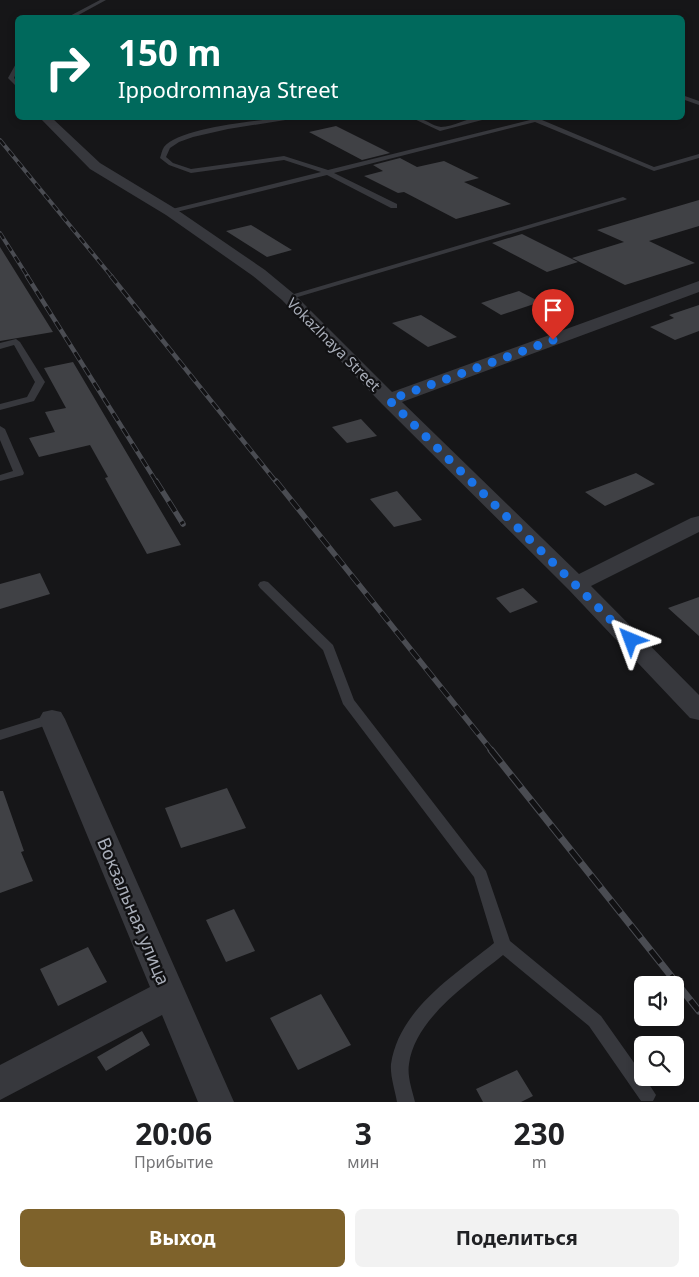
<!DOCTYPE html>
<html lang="ru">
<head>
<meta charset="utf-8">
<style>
	:root { --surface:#fff; --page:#f2f2f2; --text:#202124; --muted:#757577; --accent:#7e622b }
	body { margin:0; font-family:"Noto Sans",sans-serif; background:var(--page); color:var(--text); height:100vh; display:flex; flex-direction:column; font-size:19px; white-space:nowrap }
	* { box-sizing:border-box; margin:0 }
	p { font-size:16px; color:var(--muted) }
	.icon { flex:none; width:28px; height:28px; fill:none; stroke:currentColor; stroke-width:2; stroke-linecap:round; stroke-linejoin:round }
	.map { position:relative; height:1102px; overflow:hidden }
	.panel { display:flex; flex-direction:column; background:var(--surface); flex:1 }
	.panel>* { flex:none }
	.guide { position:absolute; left:15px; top:15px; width:670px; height:105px; border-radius:8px; box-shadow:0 2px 8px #0003; background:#00695c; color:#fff; overflow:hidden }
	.controls { position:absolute; left:634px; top:976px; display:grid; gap:10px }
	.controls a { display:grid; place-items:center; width:50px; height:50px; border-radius:8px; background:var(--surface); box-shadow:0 2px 8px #0003; font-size:25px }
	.pin { position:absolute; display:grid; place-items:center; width:42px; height:42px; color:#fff; margin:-51px -21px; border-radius:50% 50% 50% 0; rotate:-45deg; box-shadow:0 0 5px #0007 }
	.pin .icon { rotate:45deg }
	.me { position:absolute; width:55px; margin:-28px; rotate:316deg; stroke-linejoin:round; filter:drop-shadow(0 0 4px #0008) }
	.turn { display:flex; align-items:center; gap:18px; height:105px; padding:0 20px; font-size:22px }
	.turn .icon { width:65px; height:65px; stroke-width:2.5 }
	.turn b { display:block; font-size:35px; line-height:42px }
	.eta { display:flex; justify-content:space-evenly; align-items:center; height:85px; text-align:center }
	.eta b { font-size:30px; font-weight:700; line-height:35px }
	.cta { display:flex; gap:10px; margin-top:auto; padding:10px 20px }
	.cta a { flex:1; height:58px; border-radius:8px; background:var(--accent); color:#fff; font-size:20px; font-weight:700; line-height:58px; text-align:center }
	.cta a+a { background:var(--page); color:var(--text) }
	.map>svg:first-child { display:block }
	.building { fill:#404145 }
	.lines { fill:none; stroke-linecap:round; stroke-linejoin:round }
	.service { fill:#37383d; fill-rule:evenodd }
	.minor { fill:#37383d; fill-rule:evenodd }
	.rail-far3-casing { stroke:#4a4c52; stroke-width:4 }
	.rail-far2-casing { stroke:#4a4c52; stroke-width:4.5 }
	.rail-far1-casing { stroke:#4a4c52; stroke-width:5.5 }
	.rail-casing { stroke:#4a4c52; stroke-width:7 }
	.rail-far3 { stroke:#111113; stroke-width:2.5; stroke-dasharray:7; stroke-linecap:butt }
	.rail-far2 { stroke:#111113; stroke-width:3; stroke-dasharray:9; stroke-linecap:butt }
	.rail-far1 { stroke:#111113; stroke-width:4; stroke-dasharray:12; stroke-linecap:butt }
	.rail { stroke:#111113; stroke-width:5; stroke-dasharray:16; stroke-linecap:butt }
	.route { stroke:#1a73e8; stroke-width:9; stroke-dasharray:0 16.2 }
	.labels { text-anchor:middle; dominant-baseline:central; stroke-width:4.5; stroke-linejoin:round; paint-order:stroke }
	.street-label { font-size:15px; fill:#a8adb8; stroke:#111113 }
	.near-street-label { font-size:18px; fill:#a8adb8; stroke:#111113 }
</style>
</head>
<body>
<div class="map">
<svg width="699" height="1102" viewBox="0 0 699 1102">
	<rect width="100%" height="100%" fill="#161618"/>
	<path class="building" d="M336 126 390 153 362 160 309 132Z
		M400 158 417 167 444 161 479 178 464 182 511 204 456 219 404 192 398 193 364 176 383 171 373 165Z
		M699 200V226L649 241 695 263 625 285 572 258 624 242 597 230Z
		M251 225 292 250 267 257 226 231Z
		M522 234 578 262 547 272 492 243Z
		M0 247 53 332 0 341Z
		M519 291 540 302 501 315 481 303Z
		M699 305V331L675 340 650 327 674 318 669 315Z
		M421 315 457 337 428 347 392 323Z
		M73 362 181 545 147 554 105 478 108 477 90 445 39 457 29 438 55 432 45 412 66 408 44 368Z
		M361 419 377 436 347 443 332 427Z
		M636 473 655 484 605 506 585 492Z
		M397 491 422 520 394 527 370 499Z
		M40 573 50 594 0 609V584Z
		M523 588 538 602 510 613 496 598Z
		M699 597V636L668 608Z
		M227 788 246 828 181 848 165 808Z
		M0 791H3L24 851 21 852 33 881 0 893Z
		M234 909 255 951 226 962 206 920Z
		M88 947 107 982 58 1006 40 969Z
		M321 994 351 1045 298 1070 270 1018Z
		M142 1031 150 1045 106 1071 97 1057Z
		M517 1070 533 1096 521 1102H483L476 1089Z"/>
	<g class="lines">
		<path class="service" d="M100 0H106L73 18H66Z
			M18 60V69L14 78 18 82V88L8 78Z
			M682 95 699 101V105L682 99Z
			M283 118H298L228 129 193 137 179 142 170 148 166 157 173 163 191 169 284 156 328 170 530 120 532 118H547L542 120 654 167 699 154V158L654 171 535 122 334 173 397 204V208H391L327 175 168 214V210L321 172 284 160 191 173 169 165 160 158C161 155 162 150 164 147 178 128 259 120 283 118Z
			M353 118H385L382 120H356Z
			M412 118C423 116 431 126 441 127 456 127 474 113 486 119L440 131Z
			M623 197 627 199 625 200 291 299 284 297Z
			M16 339 20 342 45 382 34 401 0 410V404L27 397 35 382 14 345 0 349V343Z
			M0 426 5 429 24 473 23 475 0 481V475L13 471 0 440Z
			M264 581 268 582 333 645 354 700 486 871 510 941 601 1016 642 1074V1078H645L656 1095 653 1101H641L589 1026 503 955C470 982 415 1018 409 1064 407 1076 412 1090 415 1102H397C395 1090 390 1076 391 1064 399 1009 455 975 494 943L474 877 343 704 323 650 260 588 258 585 260 582Z
			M52 714 57 716 59 719 57 722 0 740V730Z"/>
		<path class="minor" d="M40 118H52L100 163 176 209 265 270 294 294 392 392 699 281V292L402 402 579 574 691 518 699 516V532L591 586 699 695V720L690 718 568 589 382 404 282 300 253 276 166 215 90 169Z
			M52 710 61 712 65 719 234 1102H198L162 1015 0 1100V1065L150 987 39 719 43 712Z"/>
		<defs>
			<path id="rail-far3" d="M0 140 112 277
				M0 233 28 277"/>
			<path id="rail-far2" d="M27 276 157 483
				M111 276 277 483"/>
			<path id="rail-far1" d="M156 481 183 524
				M276 481 492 751"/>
			<path id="rail" d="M491 750 699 1011"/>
		</defs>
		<use href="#rail-far3" class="rail-far3-casing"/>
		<use href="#rail-far2" class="rail-far2-casing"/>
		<use href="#rail-far1" class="rail-far1-casing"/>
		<use href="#rail" class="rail-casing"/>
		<use href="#rail-far3" class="rail-far3"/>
		<use href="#rail-far2" class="rail-far2"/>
		<use href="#rail-far1" class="rail-far1"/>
		<use href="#rail" class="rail"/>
	</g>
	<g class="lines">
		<path class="route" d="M553 340 389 400 631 640"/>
	</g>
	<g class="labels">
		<g class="street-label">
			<text transform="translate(334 344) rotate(45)">Vokazlnaya Street</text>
		</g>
		<g class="near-street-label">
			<text transform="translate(134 911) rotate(67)">Вокзальная улица</text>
		</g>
	</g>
</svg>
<div class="controls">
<a><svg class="icon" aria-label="sound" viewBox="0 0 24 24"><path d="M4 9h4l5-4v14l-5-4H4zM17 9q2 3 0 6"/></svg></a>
<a><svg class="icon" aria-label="search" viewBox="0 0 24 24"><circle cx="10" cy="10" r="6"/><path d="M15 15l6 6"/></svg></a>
</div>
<div class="pin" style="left:553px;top:340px;background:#d93025"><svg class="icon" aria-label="arrive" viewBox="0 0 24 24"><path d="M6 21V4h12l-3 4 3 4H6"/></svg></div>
<svg class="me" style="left:631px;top:640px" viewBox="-20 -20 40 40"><path d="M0-17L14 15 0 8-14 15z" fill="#1a73e8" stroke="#fff" stroke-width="4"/></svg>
<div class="guide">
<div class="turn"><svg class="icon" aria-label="right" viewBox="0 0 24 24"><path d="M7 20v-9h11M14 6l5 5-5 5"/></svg><div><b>150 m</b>Ippodromnaya Street</div></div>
</div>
</div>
<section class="panel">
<div class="eta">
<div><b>20:06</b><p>Прибытие</p></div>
<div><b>3</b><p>мин</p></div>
<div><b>230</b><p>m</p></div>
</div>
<div class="cta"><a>Выход</a><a>Поделиться</a></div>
</section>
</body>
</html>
